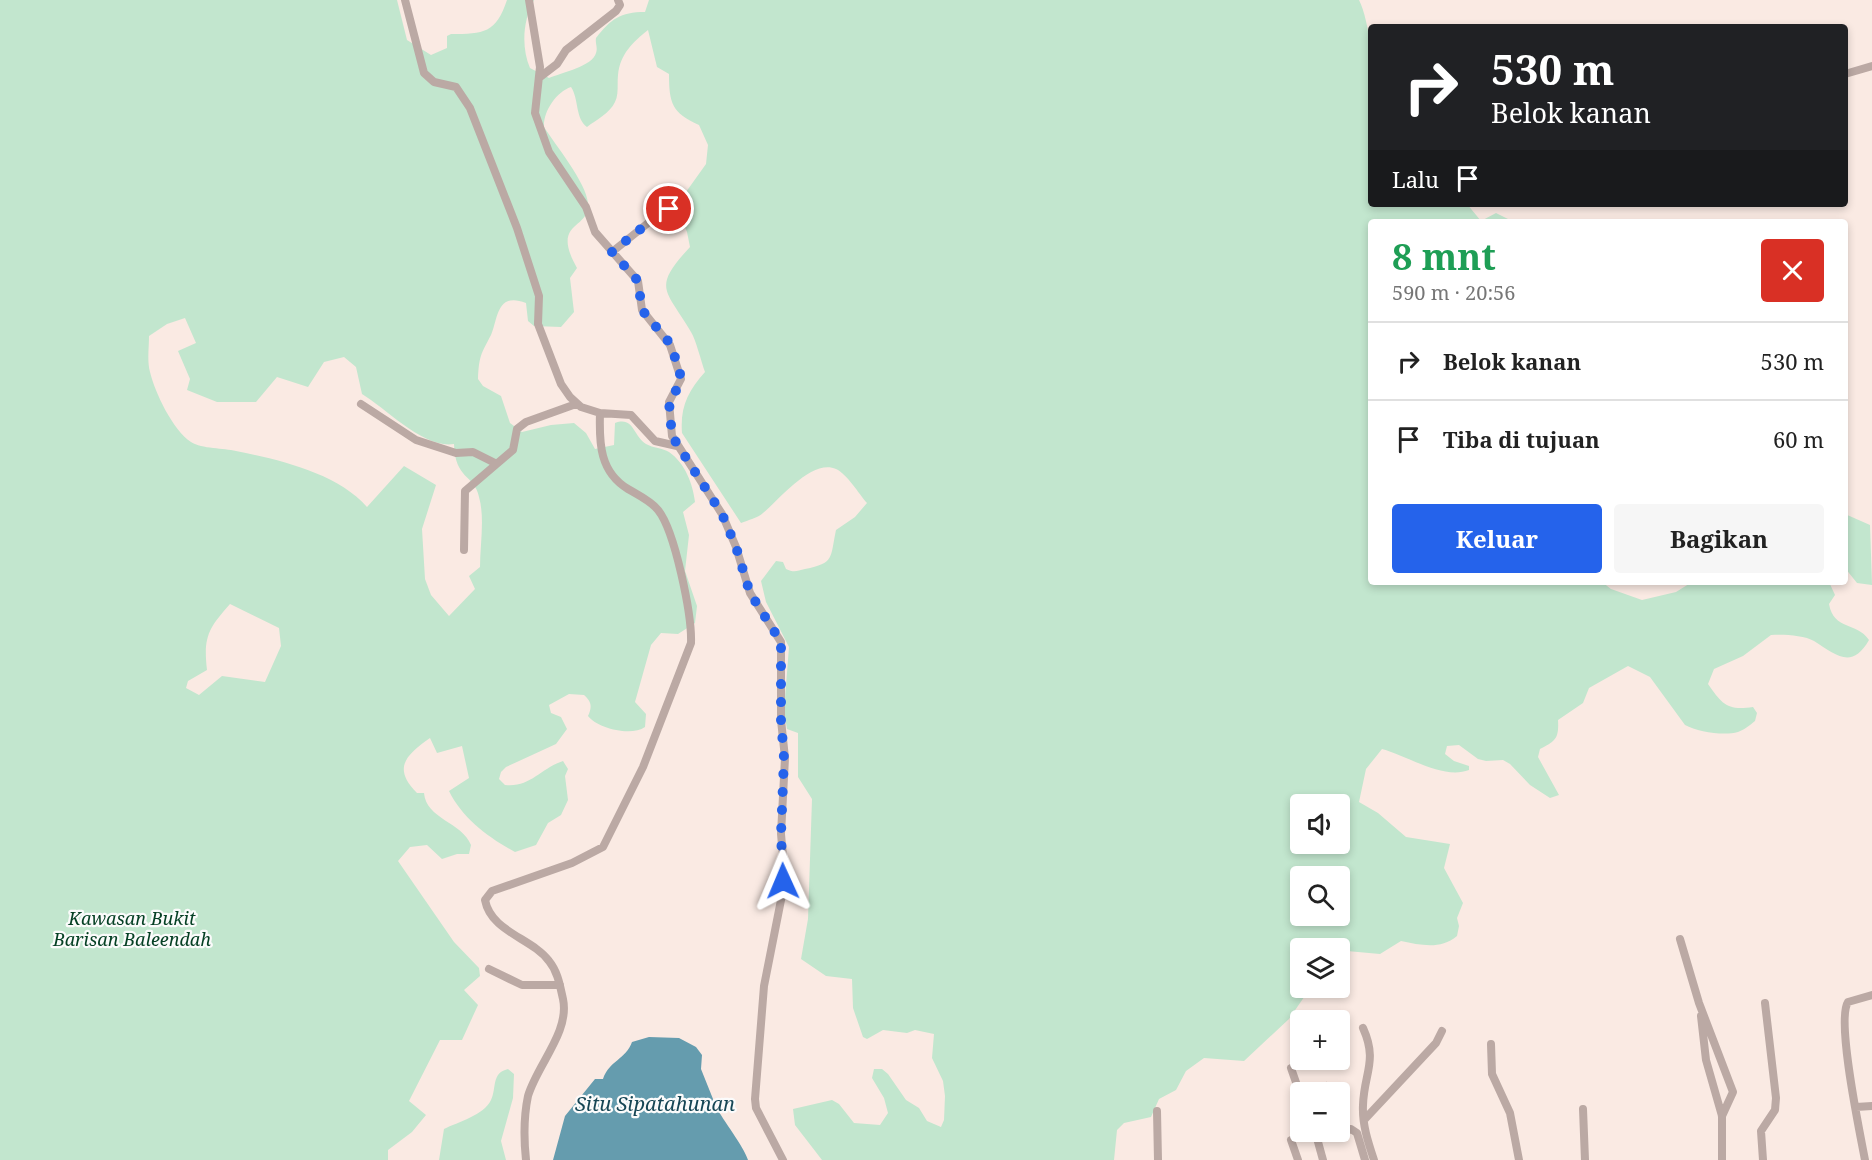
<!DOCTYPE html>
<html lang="id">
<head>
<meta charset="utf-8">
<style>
	:root { --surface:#fff; --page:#f6f6f6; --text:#222; --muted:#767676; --line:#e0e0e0; --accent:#2563eb }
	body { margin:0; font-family:"Noto Serif",serif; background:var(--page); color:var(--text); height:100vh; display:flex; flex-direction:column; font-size:22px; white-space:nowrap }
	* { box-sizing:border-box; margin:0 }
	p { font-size:20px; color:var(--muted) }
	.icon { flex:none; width:33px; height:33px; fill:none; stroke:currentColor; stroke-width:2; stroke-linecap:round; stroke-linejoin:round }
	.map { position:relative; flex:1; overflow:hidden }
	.side { position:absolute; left:1368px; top:219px; width:480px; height:366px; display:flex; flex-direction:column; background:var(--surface); border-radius:6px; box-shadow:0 3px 9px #0003 }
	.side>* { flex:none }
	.banner { position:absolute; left:1368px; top:24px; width:480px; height:183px; border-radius:6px; box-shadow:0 3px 9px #0003; background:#202124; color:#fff; overflow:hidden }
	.controls { position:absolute; left:1290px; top:794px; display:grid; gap:12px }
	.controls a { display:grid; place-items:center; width:60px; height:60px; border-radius:6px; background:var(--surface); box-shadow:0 3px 9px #0003; font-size:30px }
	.pin { position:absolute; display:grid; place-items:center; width:51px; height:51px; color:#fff; margin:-26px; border:3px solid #fff; border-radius:50%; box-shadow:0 2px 6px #0007 }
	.me { position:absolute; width:66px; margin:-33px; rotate:359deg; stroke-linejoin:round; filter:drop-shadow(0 0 4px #0008) }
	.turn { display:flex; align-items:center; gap:21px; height:126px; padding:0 24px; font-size:27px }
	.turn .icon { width:78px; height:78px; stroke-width:2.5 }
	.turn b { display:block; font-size:42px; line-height:51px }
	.then { display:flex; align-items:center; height:57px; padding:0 24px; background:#0003; gap:12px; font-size:22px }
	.round { display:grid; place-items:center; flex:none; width:63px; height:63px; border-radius:6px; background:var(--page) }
	.head { display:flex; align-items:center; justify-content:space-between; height:102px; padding:0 24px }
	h1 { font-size:36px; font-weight:700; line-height:45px; color:#1e9e55 }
	.cta { display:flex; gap:12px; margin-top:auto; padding:12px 24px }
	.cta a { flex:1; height:69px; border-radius:6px; background:var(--accent); color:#fff; font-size:24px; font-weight:700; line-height:69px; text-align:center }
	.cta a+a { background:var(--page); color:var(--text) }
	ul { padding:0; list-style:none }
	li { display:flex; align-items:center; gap:18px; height:78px; padding:0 24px; border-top:2px solid var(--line) }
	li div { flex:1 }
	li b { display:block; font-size:22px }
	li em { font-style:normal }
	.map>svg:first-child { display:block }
	.green { fill:#c2e6ce; fill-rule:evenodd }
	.water { fill:#659cae }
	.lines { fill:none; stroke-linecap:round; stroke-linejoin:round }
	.minor { stroke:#bba9a4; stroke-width:8 }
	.route { stroke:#2563eb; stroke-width:10; stroke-dasharray:0 18 }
	.labels { text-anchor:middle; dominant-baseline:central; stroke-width:4.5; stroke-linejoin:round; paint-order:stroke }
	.park-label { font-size:18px; font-style:italic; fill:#054024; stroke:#fbfbfb }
	.water-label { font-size:20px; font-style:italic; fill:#164655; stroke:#fbfbfb }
</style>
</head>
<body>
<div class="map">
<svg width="1872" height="1160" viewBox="0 0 1872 1160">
	<rect width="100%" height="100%" fill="#faeae3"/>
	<path class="green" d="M0 0H397L407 40 431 55 447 48V36L451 34C484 34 496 33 507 0H534C523 20 521 47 530 68L549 78C561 73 593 66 596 53 598 48 595 43 596 38 611 19 620 12 645 12L649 0H1359C1380 43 1371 153 1371 204H1467L1481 221 1496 213 1514 222H1371V582H1602L1611 589 1642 600 1676 592 1692 582H1829L1835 595 1829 604C1834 631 1856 621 1869 640 1852 670 1836 655 1814 641 1804 635 1782 634 1771 635L1743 656 1714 669 1708 684C1722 704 1727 711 1753 707L1757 713 1755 721C1750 725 1744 730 1738 732 1724 736 1698 732 1685 725L1650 677 1628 666 1589 688 1583 703 1558 720C1559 738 1556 741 1540 749L1538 757 1559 795 1550 798 1530 785 1510 764 1503 760 1486 761 1478 759 1459 745 1447 746 1445 754 1454 761 1469 766V770C1443 780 1408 756 1382 749L1366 769 1359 802 1378 813 1406 837 1450 844 1444 868 1463 903 1457 918 1459 926 1457 936C1440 950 1421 945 1401 941L1380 954 1347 951 1340 957V948H1300V987H1311L1289 1019 1244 1061 1204 1058 1186 1071 1176 1090 1159 1099 1151 1117 1124 1123 1117 1130 1114 1160H822L795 1125 793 1109 832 1100 839 1104 854 1123 880 1125 888 1113 884 1098 872 1078 874 1069H882L888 1074 906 1100 919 1108 927 1121 941 1127 944 1120 945 1096 943 1081 932 1058 934 1034 915 1030 907 1033 883 1030 867 1039 863 1037 853 1008 852 979 826 976 801 959 808 919 812 799 798 777V733L787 729 784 711 789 647 766 602 761 581 776 561 783 562 786 569C794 573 797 571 805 569 835 563 830 558 836 530L855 517 867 503C859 494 847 474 836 469 812 458 778 501 763 513 758 518 748 520 741 523L682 433C680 407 688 391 705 372 701 361 696 340 691 332 666 289 651 289 690 247L687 232 676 206 706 164 708 145 699 125C672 113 669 103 669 74L657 67 648 30C633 42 620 54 618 75 617 84 619 94 615 102 610 113 596 120 587 127 575 118 579 99 571 87 556 92 543 112 544 127 556 146 586 182 588 203 590 231 550 220 577 268L570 278 574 312 561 327 534 326 528 321 526 303C496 291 498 320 491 335 481 354 479 356 478 379L483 386 501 396 510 423 522 432 551 425 574 423 586 433 595 449 614 445 615 423C634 416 633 436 646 444 653 448 663 448 669 452 685 463 693 484 695 502L683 512 689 535 685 571 697 606 695 623 678 634 661 633 651 645 635 702 646 714 645 727C631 737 597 728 588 716 592 707 592 702 584 695L569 694 549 705 551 713 561 717 567 729 556 744 506 767 501 772 499 779 505 785C530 788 541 768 563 761L568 769 565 776 568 800 561 815 548 823 536 845 515 852C489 838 462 818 449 791L469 778 462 746 437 753 430 738C406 755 392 768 417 793H424C426 819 462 822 471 845L469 854H457L442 859 427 845 410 847 398 861 454 942 479 968 480 976 464 990 478 1005 462 1040H440L409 1101 426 1115 412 1132 388 1150V1160H0ZM185 318 196 343 178 351 190 379 187 390 217 402H256L277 377 308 387 324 362 344 357 356 367 362 394C387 409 424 449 454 444 455 480 474 474 479 497 485 518 480 545 480 567L469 576 475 589 449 616 431 595 425 579 422 529 436 485 404 466 367 507C337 473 280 460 236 451 224 448 202 449 191 442 173 430 155 393 150 372 147 361 149 348 149 336L167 324ZM230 604 279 628 281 646 265 682 222 676 199 695 186 688 188 681 207 670C203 636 209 628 230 604ZM1300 804H1340V843H1300ZM1300 876H1340V915H1300Z
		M1845 514 1870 525 1872 585 1857 583 1845 568Z
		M508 1069 514 1074 513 1098 501 1141 506 1160H439L444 1129C458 1122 484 1115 491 1100 497 1088 491 1073 508 1069Z"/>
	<path class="water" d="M649 1037 679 1038 696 1047 702 1055 701 1069 713 1099 712 1104 715 1105C724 1122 743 1145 748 1160H553L565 1116 595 1079H603C609 1061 626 1059 632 1042Z"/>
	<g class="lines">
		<path class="minor" d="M405 0 424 73 434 82 456 87 470 108 517 228 539 296 538 324 561 384 570 397 581 407 600 413 631 415 655 441 677 446
			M529 0 540 67 535 113 549 152 586 207 595 232 638 281 642 310 670 345 681 379 669 402 672 436 722 514 736 547 750 593 781 642V720L785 758 781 834 784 867 782 895 764 986 755 1099 756 1108 783 1160
			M1845 74 1872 66
			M540 77 557 64 566 50 616 11 620 5 618 0
			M612 252 658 215 667 212 669 197
			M361 404 416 440 456 453 473 452 495 463
			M464 550 465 491 513 450 517 429 526 422 576 404
			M1680 939 1699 1003 1733 1092 1722 1116
			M489 969 522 985H560
			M1701 1016 1706 1060 1722 1116V1160
			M1363 1028C1378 1061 1364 1073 1363 1105 1362 1124 1368 1142 1374 1160
			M1491 1044 1492 1074 1510 1113 1519 1160
			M1291 1068 1300 1094
			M1310 1092 1326 1086
			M1856 1107 1872 1106
			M1583 1109 1585 1160
			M1157 1111 1158 1160
			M1364 1120 1436 1043 1442 1031
			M1315 1131 1323 1160
			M1340 1131 1351 1129 1357 1133 1365 1160
			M1317 1138 1338 1131
			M1291 1140 1298 1160
			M526 1160C524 1141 524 1115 528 1096 537 1065 570 1032 563 999 560 986 558 972 549 961 532 938 491 932 485 900L492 891 572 863 603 847 643 767 691 643C692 615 675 531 658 510 651 501 638 495 628 489 600 472 599 444 600 413
			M1763 1160 1761 1131 1775 1110 1776 1098 1765 1003
			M1865 1160C1860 1133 1836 1020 1848 1002L1872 995"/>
	</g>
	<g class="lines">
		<path class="route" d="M669 209 665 213 658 215 612 252 638 281 642 310 668 341 680 369V384L669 402 672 436 722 514 736 547 750 593 781 642V720L784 758 781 834 783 881"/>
	</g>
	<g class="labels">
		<g class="park-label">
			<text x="132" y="918">Kawasan Bukit<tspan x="132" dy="21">Barisan Baleendah</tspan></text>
		</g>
		<g class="water-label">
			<text x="655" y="1103">Situ Sipatahunan</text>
		</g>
	</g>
</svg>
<div class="controls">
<a><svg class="icon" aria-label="sound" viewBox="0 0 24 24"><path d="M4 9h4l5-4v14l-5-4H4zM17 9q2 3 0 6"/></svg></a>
<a><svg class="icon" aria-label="search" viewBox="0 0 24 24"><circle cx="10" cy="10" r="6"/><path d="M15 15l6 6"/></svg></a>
<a><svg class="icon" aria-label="layers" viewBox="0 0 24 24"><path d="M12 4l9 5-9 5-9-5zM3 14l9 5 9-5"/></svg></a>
<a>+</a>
<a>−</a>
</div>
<div class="pin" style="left:669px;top:209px;background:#d93025"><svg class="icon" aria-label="arrive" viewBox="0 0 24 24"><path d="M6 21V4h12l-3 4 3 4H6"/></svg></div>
<svg class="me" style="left:783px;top:881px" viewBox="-20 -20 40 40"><path d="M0-17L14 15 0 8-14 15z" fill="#2563eb" stroke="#fff" stroke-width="4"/></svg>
<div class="banner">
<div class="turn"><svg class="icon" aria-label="right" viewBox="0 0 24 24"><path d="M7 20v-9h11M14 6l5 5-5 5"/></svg><div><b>530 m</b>Belok kanan</div></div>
<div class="then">Lalu<svg class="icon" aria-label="arrive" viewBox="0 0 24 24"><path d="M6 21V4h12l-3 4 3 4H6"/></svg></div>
</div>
<section class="side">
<div class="head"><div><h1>8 mnt</h1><p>590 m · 20:56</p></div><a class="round" style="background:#d93025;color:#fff"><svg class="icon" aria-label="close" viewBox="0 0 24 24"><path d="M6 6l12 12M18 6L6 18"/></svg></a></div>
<ul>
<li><svg class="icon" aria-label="right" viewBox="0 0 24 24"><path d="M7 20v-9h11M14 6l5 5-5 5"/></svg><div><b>Belok kanan</b></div><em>530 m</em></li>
<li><svg class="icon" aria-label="arrive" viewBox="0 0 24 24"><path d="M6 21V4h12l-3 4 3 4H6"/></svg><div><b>Tiba di tujuan</b></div><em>60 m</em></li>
</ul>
<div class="cta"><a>Keluar</a><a>Bagikan</a></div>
</section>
</div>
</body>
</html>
